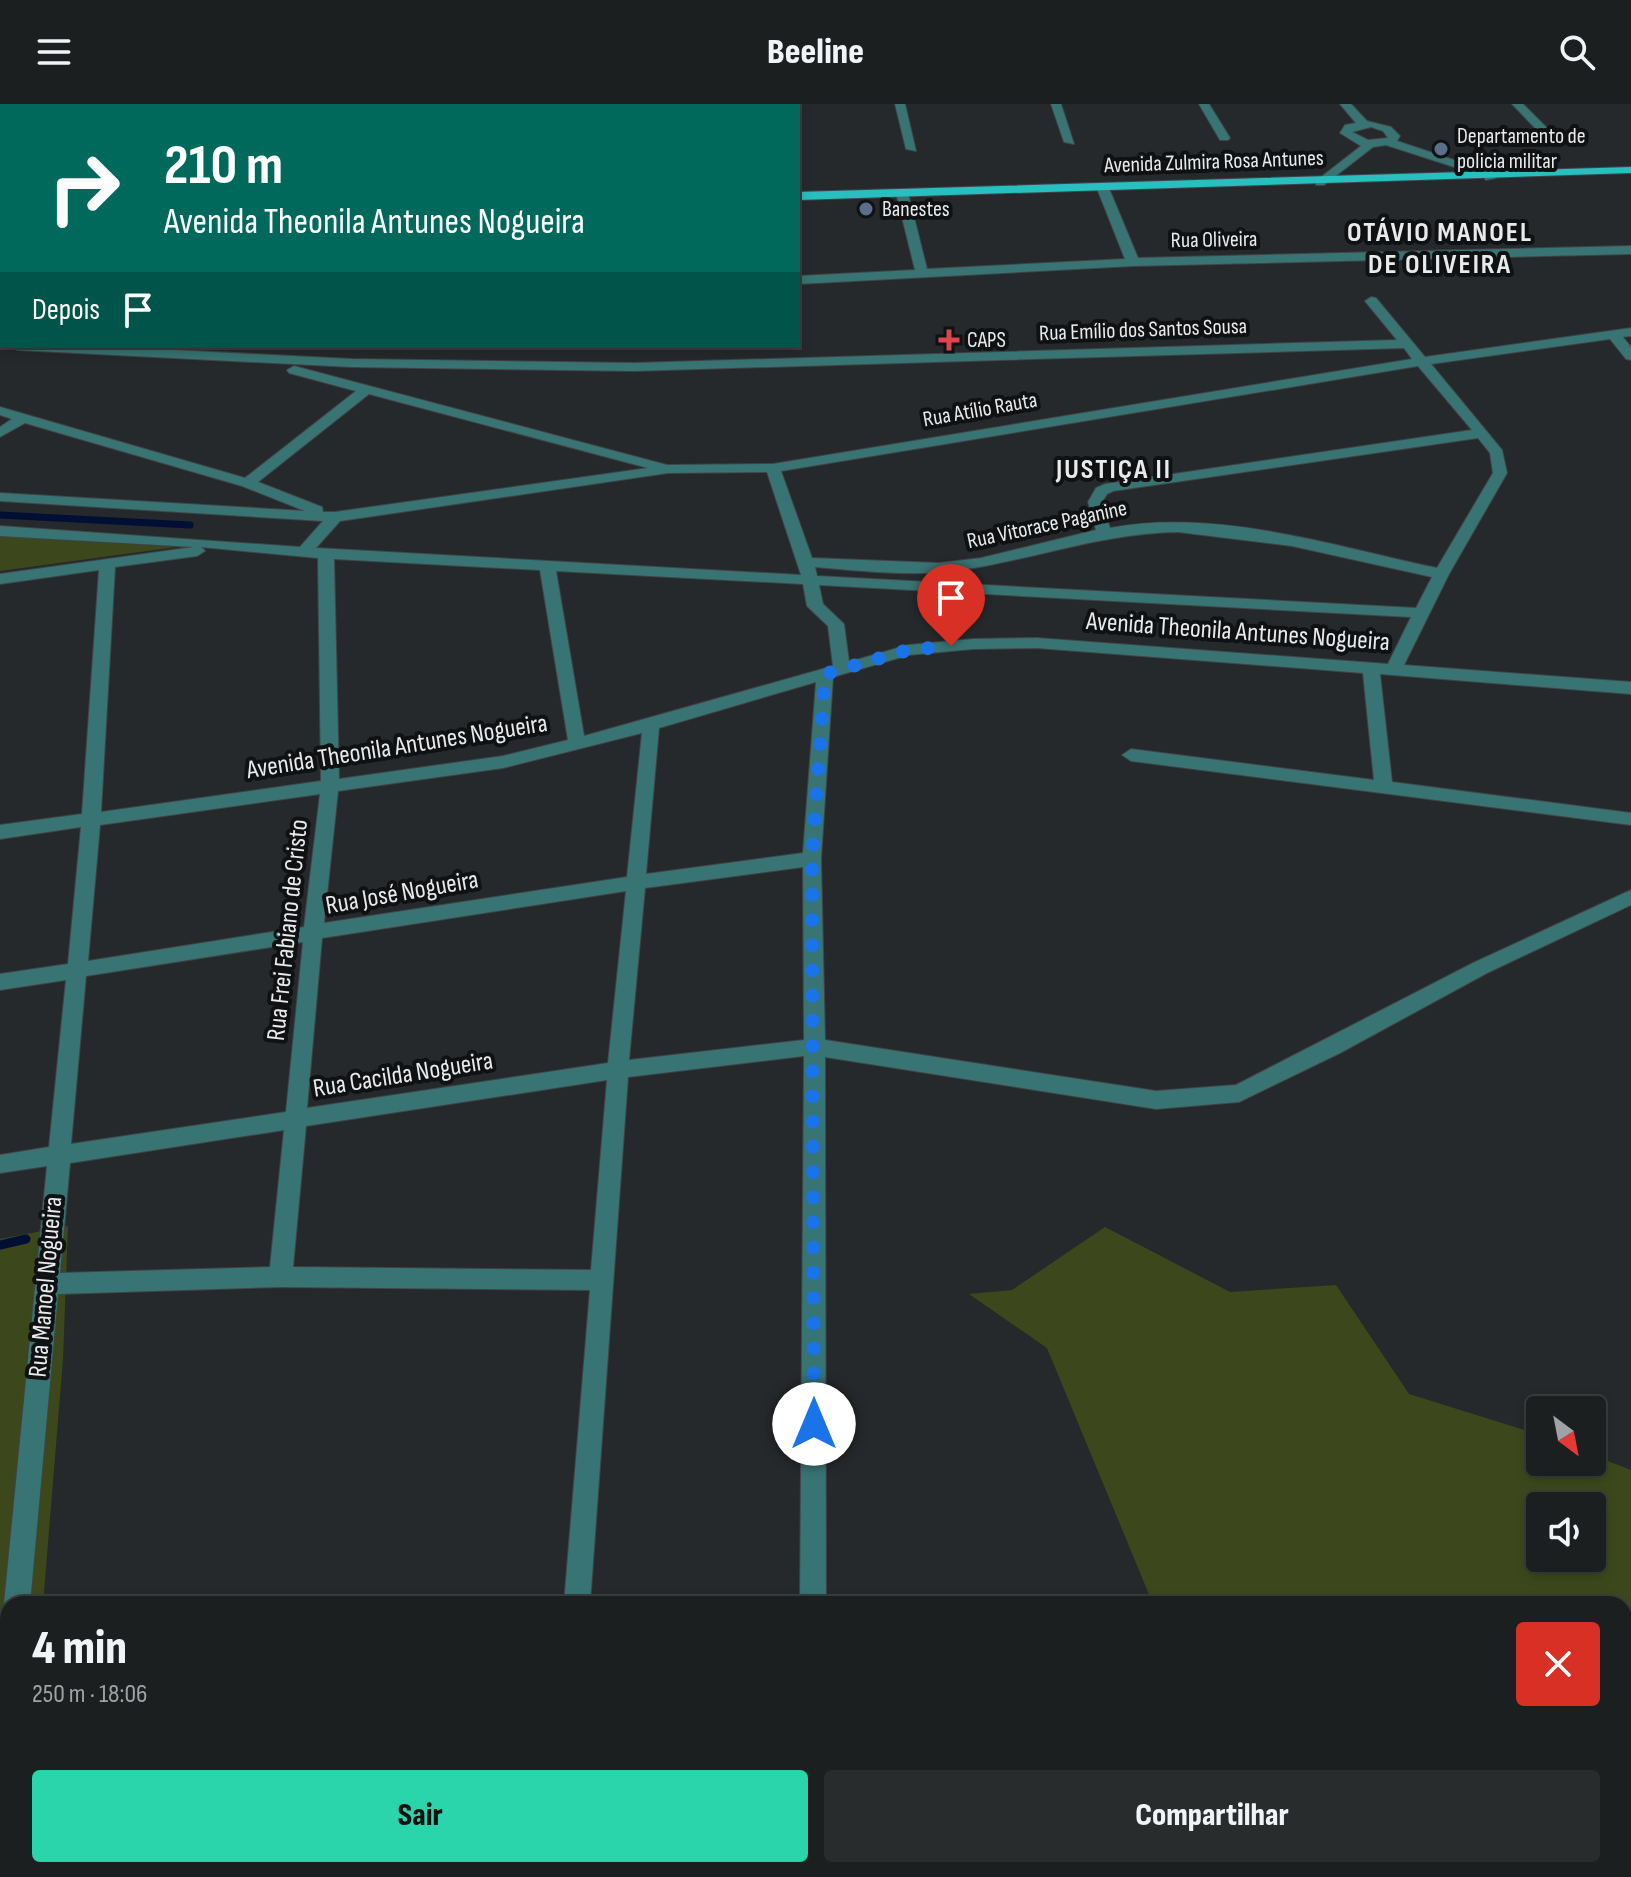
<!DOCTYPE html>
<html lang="pt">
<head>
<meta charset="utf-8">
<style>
	:root { --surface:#1c1f20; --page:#292c2d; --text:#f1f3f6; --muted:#a0a2a5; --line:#3a3d3e; --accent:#2ad5ac }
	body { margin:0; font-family:"Sofia Sans Condensed",sans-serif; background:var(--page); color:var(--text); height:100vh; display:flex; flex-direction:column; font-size:30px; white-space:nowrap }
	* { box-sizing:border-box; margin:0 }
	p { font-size:26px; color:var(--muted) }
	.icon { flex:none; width:44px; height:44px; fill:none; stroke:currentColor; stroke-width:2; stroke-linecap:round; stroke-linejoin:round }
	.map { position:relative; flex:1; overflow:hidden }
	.sheet { position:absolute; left:0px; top:1492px; width:1632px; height:282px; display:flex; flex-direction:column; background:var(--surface); border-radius:24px 24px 0 0; box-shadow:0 4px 12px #0003,0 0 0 2px var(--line) }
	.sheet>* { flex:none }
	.banner { position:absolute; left:0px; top:0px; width:800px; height:244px; box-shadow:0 4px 12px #0003,0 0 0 2px var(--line); background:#00695c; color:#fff; overflow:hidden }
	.needle { width:52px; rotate:148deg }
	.fabs { position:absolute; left:1526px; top:1292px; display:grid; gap:16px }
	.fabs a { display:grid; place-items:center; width:80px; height:80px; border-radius:8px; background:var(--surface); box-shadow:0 4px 12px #0003,0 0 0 2px var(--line); font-size:40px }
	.pin { position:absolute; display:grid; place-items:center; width:68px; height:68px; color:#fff; margin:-82px -34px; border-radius:50% 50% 50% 0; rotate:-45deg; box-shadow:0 0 8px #0007 }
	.pin .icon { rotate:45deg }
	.me { position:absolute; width:88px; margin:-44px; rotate:0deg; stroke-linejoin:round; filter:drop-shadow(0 0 6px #0008) }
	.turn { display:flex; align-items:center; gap:28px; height:168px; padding:0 32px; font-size:36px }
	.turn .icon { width:104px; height:104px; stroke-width:2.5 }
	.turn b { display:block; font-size:56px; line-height:68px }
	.then { display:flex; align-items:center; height:76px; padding:0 32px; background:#0003; gap:16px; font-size:30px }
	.round { display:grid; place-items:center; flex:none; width:84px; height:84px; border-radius:8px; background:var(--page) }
	.overview { display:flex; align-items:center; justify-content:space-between; height:136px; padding:0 32px }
	h1 { font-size:48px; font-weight:800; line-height:60px }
	.button { display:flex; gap:16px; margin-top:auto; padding:16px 32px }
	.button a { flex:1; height:92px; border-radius:8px; background:var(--accent); color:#111; font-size:32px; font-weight:800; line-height:92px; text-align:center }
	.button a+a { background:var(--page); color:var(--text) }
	header { display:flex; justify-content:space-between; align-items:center; height:104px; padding:0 32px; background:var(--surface); font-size:36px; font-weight:800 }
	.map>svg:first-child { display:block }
	.green { fill:#3c481c; fill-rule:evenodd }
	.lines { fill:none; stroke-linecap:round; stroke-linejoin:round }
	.stream-far2 { stroke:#000f34; stroke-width:5 }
	.stream-far1 { stroke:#000f34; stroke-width:7 }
	.stream { stroke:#000f34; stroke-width:9 }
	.building { fill:#585a5d; stroke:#6e7174; stroke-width:2 }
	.street-casing { stroke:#414446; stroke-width:2 }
	.primary-casing { stroke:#414446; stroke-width:2 }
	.street { fill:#387473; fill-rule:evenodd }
	.primary { fill:#27bfbf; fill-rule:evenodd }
	.route { stroke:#1a73e8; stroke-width:14; stroke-dasharray:0 25.2 }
	.service-dot { fill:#5c6f8a; stroke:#101112; stroke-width:3 }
	.health-dot { fill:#e0444e; stroke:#101112; stroke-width:3 }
	.labels { text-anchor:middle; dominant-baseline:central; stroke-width:8; stroke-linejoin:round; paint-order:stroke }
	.far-poi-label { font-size:22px; fill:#e8eaec; stroke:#101112; text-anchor:start }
	.far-street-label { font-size:22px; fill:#e8eaec; stroke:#101112 }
	.street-label { font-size:26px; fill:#e8eaec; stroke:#101112 }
	.far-district-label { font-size:28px; font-weight:bold; letter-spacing:2px; fill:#e8eaec; stroke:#101112 }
</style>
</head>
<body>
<header><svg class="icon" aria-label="menu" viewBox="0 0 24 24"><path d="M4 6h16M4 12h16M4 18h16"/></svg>Beeline<svg class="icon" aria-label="search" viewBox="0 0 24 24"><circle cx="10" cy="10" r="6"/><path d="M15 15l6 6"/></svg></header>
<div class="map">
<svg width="1631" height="1773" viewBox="0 0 1631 1773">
	<rect width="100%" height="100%" fill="#26292b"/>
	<path class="green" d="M0 432 176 443 0 467Z
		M68 1122 63 1255 43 1500H8V1766H21L20 1773H0V1135Z
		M1105 1123 1230 1188 1336 1181 1409 1290 1540 1331V1358H1592V1351L1631 1366V1773H1261L1258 1766H1624V1500H1153L1047 1244 969 1190 1012 1186ZM1592 1402V1454H1540V1402Z"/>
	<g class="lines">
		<path class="stream-far2" d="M252 2 265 0"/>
		<path class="stream-far1" d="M0 411 190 421"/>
		<path class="stream" d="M0 1141 26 1135"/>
	</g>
	<path class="building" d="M482 0H576V2H482Z"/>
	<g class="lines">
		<defs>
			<path id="street" d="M454 0H464V2H454Z
				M745 0H755V2H745Z
				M895 0H905L916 47 906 45Z
				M1051 0H1061L1074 40 1064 38Z
				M1199 0H1209L1230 34 1228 36H1220Z
				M1340 0H1351L1367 17 1391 23 1400 32 1397 37 1490 68 1496 74 1486 76 1482 72 1386 41 1373 43 1324 81H1316V77L1361 42 1340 29 1345 21 1356 19ZM1371 23 1383 27 1388 34 1368 36 1352 28Z
				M1512 0H1523L1546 23V27H1538Z
				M1102 79 1108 82 1138 154 1631 142V150L1133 162 798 180V172L915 166 896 89 902 85 908 89 927 165 1125 155 1096 82Z
				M0 152H2V160H0Z
				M1371 193 1376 194 1425 253 1631 224V232L1623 233 1631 243V256L1626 255 1610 235 1431 260 1502 346 1507 369 1449 470 1404 561 1631 578V590L1380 570 1392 678 1631 709V721L1131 657 1122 651 1131 645 1374 676 1363 569 1037 544 973 545 909 551 833 573 821 755 825 936 1156 987 1236 981 1473 859 1631 786V801L1487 869 1340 949 1239 998 1156 1005 825 953 826 1500H800L804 952 628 973 590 1500H564L590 1186 281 1183 58 1190 30 1500H8V1509L4 1500 47 1062 0 1069V1051L49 1043 66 876 0 886V870L68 860 81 723 0 735V721L82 710 99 466 0 480V470L194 443 0 432V422L300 443 323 417 0 397V389L305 407 242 382 25 319 0 333V323L12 315 0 311V303L245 374 356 287 289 269 287 266 294 262 667 361 773 360 1412 255 1404 244 634 267 352 263 17 246 10 242H96L352 255 634 259 1397 236 1365 197ZM1418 262 1472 326 1105 380 1096 384 1088 398 1096 426 981 454 939 459 812 454 781 367ZM369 290 648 364 335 408H323L322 403 258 378ZM1478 334 1490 349 1493 369 1437 464C1332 442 1218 404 1110 424L1102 398 1107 390 1113 387ZM767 368 801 471 316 444 340 417 668 369ZM1178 428 1292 442 1432 473 1416 504 817 472 815 463C864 467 913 473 962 466 1035 455 1103 429 1178 428ZM201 443 318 454 321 677 101 708 115 463 197 452 205 447ZM334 455 540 466 568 636 503 652 339 675ZM556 467 803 480 807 502 828 522 833 562 584 632ZM819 481 1411 513 1388 560 1037 534 973 535 908 541 849 558 844 520 823 500ZM816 578 803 749 646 770 659 624ZM642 629 627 773 324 819 338 687 503 664ZM320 690 304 823 88 857 100 721ZM803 763 804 936 629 956 645 784ZM626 787 608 959 307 1004 322 834ZM303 838 286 1008 71 1040 86 872ZM607 976 591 1166 293 1163 306 1022ZM284 1026 270 1163 60 1169 70 1059Z
				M0 237 2 242H8L7 244 0 245Z
				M8 1580V1687L0 1690V1584Z
				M0 1704 8 1705V1733L0 1732Z
				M505 1766H603L606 1773H508Z
				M797 1766H827V1773H797Z"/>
			<path id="primary" d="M587 0H597V2H587Z
				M1631 63V69L798 96V88Z
				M0 78H2V84H0Z"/>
		</defs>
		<use href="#street" class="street-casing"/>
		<use href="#primary" class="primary-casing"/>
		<use href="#street" class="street"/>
		<use href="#primary" class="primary"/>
	</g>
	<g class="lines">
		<path class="route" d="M814 1320 812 755 825 570 908 546 951 542"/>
	</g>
	<g class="service-dot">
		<circle cx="1441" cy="45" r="8"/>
		<circle cx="866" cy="105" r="8"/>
	</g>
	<path class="health-dot" d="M945 224h8v8h8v8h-8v8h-8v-8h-8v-8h8z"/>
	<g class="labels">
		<g class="far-poi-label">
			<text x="1457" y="32">Departamento de<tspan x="1457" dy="25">policia militar</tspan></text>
			<text x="882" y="105">Banestes</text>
			<text x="967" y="236">CAPS</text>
		</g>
		<g class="far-street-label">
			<text transform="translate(1214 58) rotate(-2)">Avenida Zulmira Rosa Antunes</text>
			<text transform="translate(1214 136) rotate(-1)">Rua Oliveira</text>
			<text transform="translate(1143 226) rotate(-2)">Rua Emílio dos Santos Sousa</text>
			<text transform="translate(980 306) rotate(-10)">Rua Atílio Rauta</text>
			<text transform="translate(1047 421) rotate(-12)">Rua Vitorace Paganine</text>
		</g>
		<g class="street-label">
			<text transform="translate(1238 528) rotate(4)">Avenida Theonila Antunes Nogueira</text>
			<text transform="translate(397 643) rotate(-9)">Avenida Theonila Antunes Nogueira</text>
			<text transform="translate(402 789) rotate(-10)">Rua José Nogueira</text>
			<text transform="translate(288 826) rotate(-84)">Rua Frei Fabiano de Cristo</text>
			<text transform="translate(403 971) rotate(-9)">Rua Cacilda Nogueira</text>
			<text transform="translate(46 1183) rotate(-85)">Rua Manoel Nogueira</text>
		</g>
		<g class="far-district-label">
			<text x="1440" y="128">OTÁVIO MANOEL<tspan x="1440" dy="32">DE OLIVEIRA</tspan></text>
			<text x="1114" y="365">JUSTIÇA II</text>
		</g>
	</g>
</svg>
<div class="fabs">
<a><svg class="needle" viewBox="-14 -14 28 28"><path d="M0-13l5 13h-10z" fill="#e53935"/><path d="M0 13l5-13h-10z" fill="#a0a2a5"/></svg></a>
<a><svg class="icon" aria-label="sound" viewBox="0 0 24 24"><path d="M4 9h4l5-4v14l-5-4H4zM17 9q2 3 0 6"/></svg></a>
</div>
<div class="pin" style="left:951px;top:542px;background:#d93025"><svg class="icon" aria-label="arrive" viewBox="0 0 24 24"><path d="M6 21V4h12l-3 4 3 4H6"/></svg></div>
<svg class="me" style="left:814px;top:1320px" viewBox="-20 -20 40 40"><circle r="19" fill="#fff"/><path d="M0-13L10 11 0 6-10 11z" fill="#1a73e8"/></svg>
<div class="banner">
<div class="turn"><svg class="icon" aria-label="right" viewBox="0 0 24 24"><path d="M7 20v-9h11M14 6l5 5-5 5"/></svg><div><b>210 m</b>Avenida Theonila Antunes Nogueira</div></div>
<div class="then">Depois<svg class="icon" aria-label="arrive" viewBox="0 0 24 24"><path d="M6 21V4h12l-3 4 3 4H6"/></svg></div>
</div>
<section class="sheet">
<div class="overview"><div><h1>4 min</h1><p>250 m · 18:06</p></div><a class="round" style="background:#d93025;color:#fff"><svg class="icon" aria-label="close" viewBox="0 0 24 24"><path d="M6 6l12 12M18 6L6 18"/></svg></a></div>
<div class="button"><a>Sair</a><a>Compartilhar</a></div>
</section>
</div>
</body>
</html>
